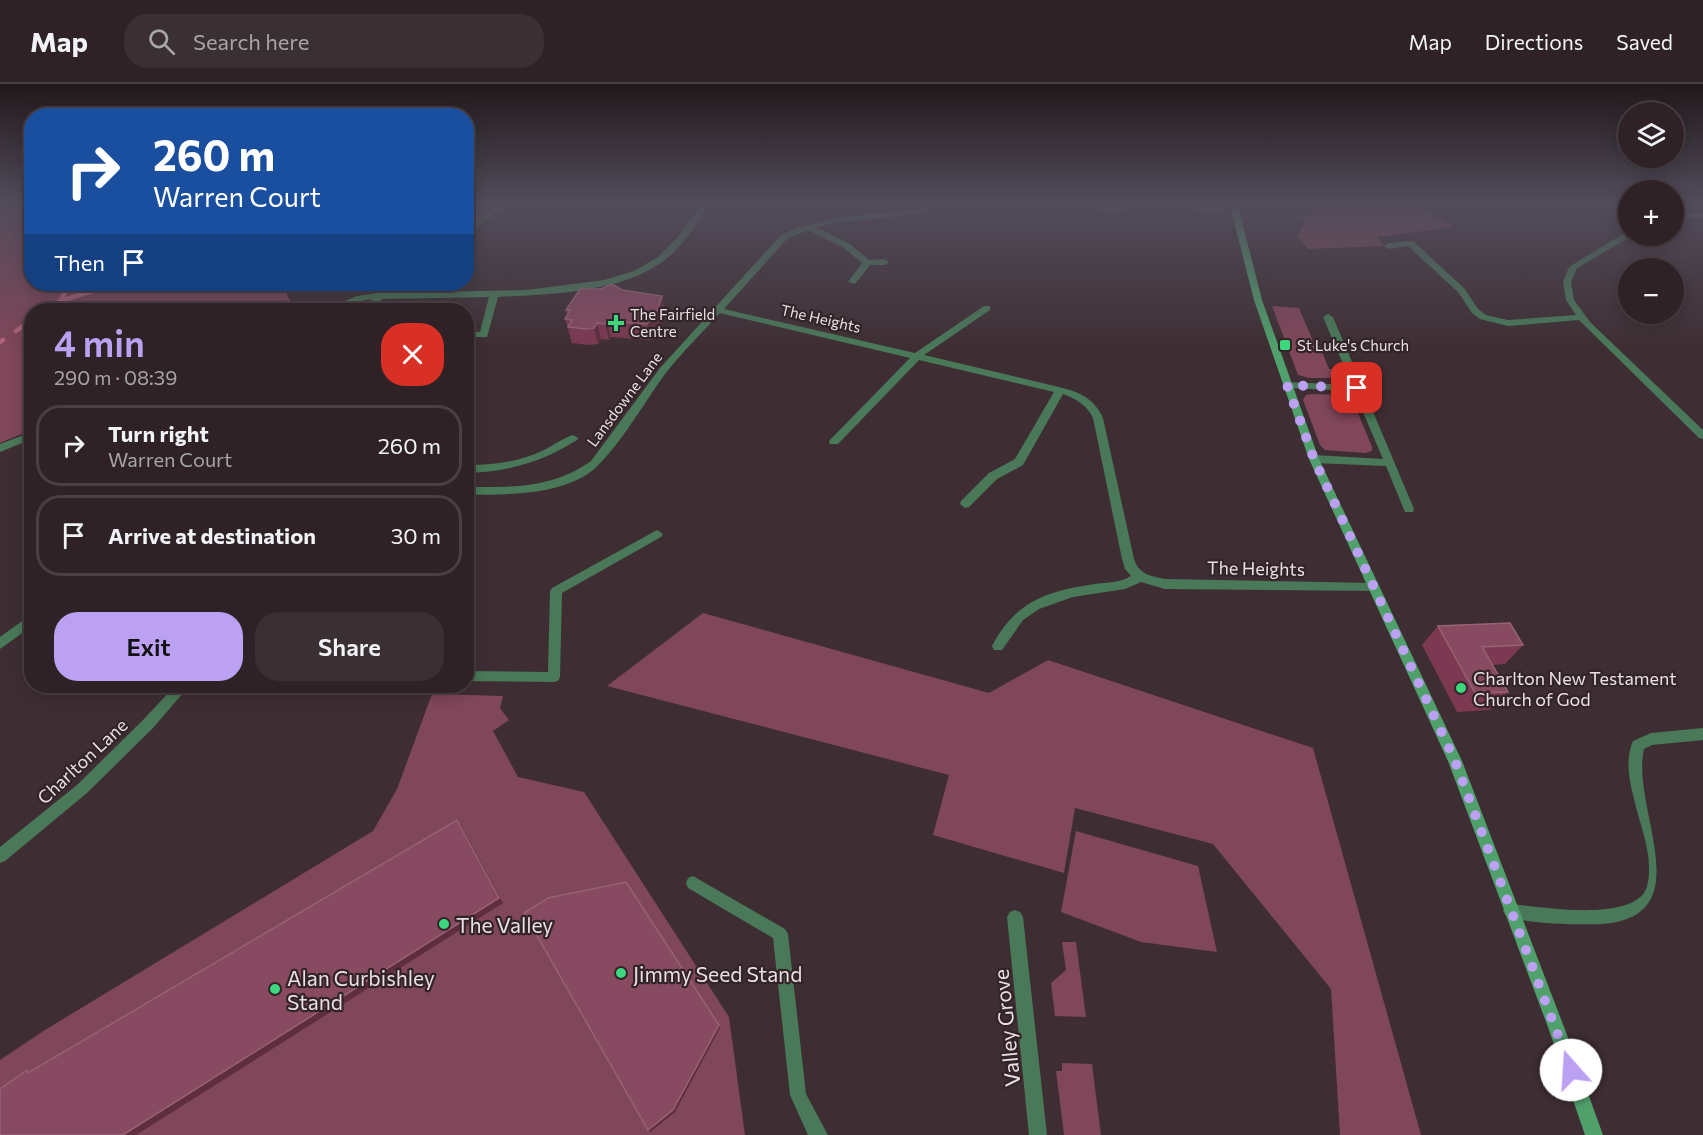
<!DOCTYPE html>
<html lang="en">
<head>
<meta charset="utf-8">
<style>
	:root { --surface:#2e2226; --page:#3a2f32; --text:#f1f3f6; --muted:#a7a4a7; --line:#493f43; --accent:#bca0f2 }
	body { margin:0; font-family:Commissioner,sans-serif; background:var(--page); color:var(--text); height:100vh; display:flex; flex-direction:column; font-size:22px; white-space:nowrap }
	* { box-sizing:border-box; margin:0 }
	p { font-size:20px; color:var(--muted) }
	.icon { flex:none; width:33px; height:33px; fill:none; stroke:currentColor; stroke-width:2; stroke-linecap:round; stroke-linejoin:round }
	.map { position:relative; flex:1; overflow:hidden }
	.sheet { position:absolute; left:24px; top:219px; width:450px; height:390px; display:flex; flex-direction:column; background:var(--surface); border-radius:24px; box-shadow:0 3px 15px #0003,0 0 0 2px var(--line) }
	.sheet>* { flex:none }
	.banner { position:absolute; left:24px; top:24px; width:450px; height:183px; border-radius:24px; box-shadow:0 3px 15px #0003,0 0 0 2px var(--line); background:#1a4fa0; color:#fff; overflow:hidden }
	.buttons { position:absolute; left:1618px; top:18px; display:grid; gap:12px }
	.buttons a { display:grid; place-items:center; width:66px; height:66px; border-radius:50%; background:var(--surface); box-shadow:0 3px 15px #0003,0 0 0 2px var(--line); font-size:30px }
	.pin { position:absolute; display:grid; place-items:center; width:51px; height:51px; color:#fff; margin:-26px; border-radius:12px; box-shadow:0 3px 9px #0006 }
	.me { position:absolute; width:66px; margin:-33px; rotate:341deg; stroke-linejoin:round; filter:drop-shadow(0 0 4px #0008) }
	.turn { display:flex; align-items:center; gap:21px; height:126px; padding:0 30px; font-size:27px }
	.turn .icon { width:78px; height:78px; stroke-width:2.5 }
	.turn b { display:block; font-size:42px; line-height:51px }
	.then { display:flex; align-items:center; height:57px; padding:0 30px; background:#0003; gap:12px; font-size:22px }
	.round { display:grid; place-items:center; flex:none; width:63px; height:63px; border-radius:24px; background:var(--page) }
	.overview { display:flex; align-items:center; justify-content:space-between; height:102px; padding:0 30px }
	h1 { font-size:36px; font-weight:600; line-height:45px; color:var(--accent) }
	.button { display:flex; gap:12px; margin-top:auto; padding:12px 30px }
	.button a { flex:1; height:69px; border-radius:24px; background:var(--accent); color:#111; font-size:24px; font-weight:600; line-height:69px; text-align:center }
	.button a+a { background:var(--page); color:var(--text) }
	ul { padding:0; list-style:none }
	li { display:flex; align-items:center; gap:18px; height:81px; margin:0 12px 9px; padding:0 18px; border:3px solid var(--line); border-radius:24px }
	li div { flex:1 }
	li b { display:block; font-size:22px }
	li em { font-style:normal }
	header { display:flex; align-items:center; gap:36px; box-sizing:border-box; height:84px; padding:0 30px; background:var(--surface); border-bottom:2px solid var(--line) }
	header strong { font-size:28px }
	nav { display:flex; gap:33px; margin-inline-start:auto; font-size:21px }
	.search { width:420px; height:54px; background:var(--page); display:flex; align-items:center; gap:15px; box-sizing:border-box; padding:0 21px; border-radius:24px; color:var(--muted); font-size:22px }
	.map>svg:first-child { display:block }
	.green { fill:#804659 }
	.lines { fill:none; stroke-linecap:round; stroke-linejoin:round }
	.stream { stroke:#b56680; stroke-width:4.5 }
	.street { fill:#497958; fill-rule:evenodd }
	.secondary { fill:#50a06b; fill-rule:evenodd }
	.wall { fill:#7c3951 }
	.shaded-wall { fill:#5e2d3e }
	.building { fill:#884a61; stroke:#976275; stroke-width:1.5 }
	.route { stroke:#bca0f2; stroke-width:10; stroke-dasharray:0 18 }
	.poi-dot { fill:#3dd77e; stroke:#332429; stroke-width:2 }
	.labels { text-anchor:middle; dominant-baseline:central; stroke-width:4.5; stroke-linejoin:round; paint-order:stroke }
	.far-poi-label { font-size:15px; fill:#eadfe2; stroke:#332429; text-anchor:start }
	.far-street-label { font-size:15px; fill:#eadfe2; stroke:#332429 }
	.street-label { font-size:18px; fill:#eadfe2; stroke:#332429 }
	.poi-label { font-size:18px; fill:#eadfe2; stroke:#332429; text-anchor:start }
	.near-poi-label { font-size:21px; fill:#eadfe2; stroke:#332429; text-anchor:start }
	.near-street-label { font-size:21px; fill:#eadfe2; stroke:#332429 }
</style>
</head>
<body>
<header>
<strong>Map</strong>
<div class="search"><svg class="icon" aria-label="search" viewBox="0 0 24 24"><circle cx="10" cy="10" r="6"/><path d="M15 15l6 6"/></svg>Search here</div>
<nav><a>Map</a><a>Directions</a><a>Saved</a></nav>
</header>
<div class="map">
<svg width="1703" height="1051" viewBox="0 0 1703 1051">
	<rect width="100%" height="100%" fill="#3e2e33"/>
	<path class="green" d="M0 118H31L32 200H290L284 205 295 226H32L31 346 0 359Z
		M477 118 497 121 467 143V127Z
		M1145 118H1222L1224 127H1218L1217 130Z
		M1310 118H1412L1453 143 1377 153 1384 162 1308 165 1297 152 1305 138 1301 131H1315Z
		M1272 222 1299 224 1313 257 1318 258 1329 285H1337L1338 294H1309L1298 291Z
		M1312 310 1340 311 1353 317 1372 363V367L1365 369 1325 366 1320 361 1303 316 1306 311Z
		M703 529 989 609 1048 576 1313 664 1421 1051H1340L1331 905 1213 760 1075 724 1064 789 933 751 949 691 607 602Z
		M432 610 503 612 500 624 509 636 493 647 518 693 584 708 729 933 745 1051H0V976L45 946 373 747 397 705Z
		M1076 747 1198 782 1217 868 1141 858 1061 828Z
		M1062 858H1076L1086 933 1055 932 1051 899 1066 886Z
		M1062 979 1092 980 1101 1051H1064L1056 987H1062Z"/>
	<g class="lines">
		<path class="stream" d="M60 217 70 200
			M45 226 60 217 115 200
			M16 247 32 236
			M0 258 3 256"/>
		<path class="street" d="M503 118H512L466 150V144Z
			M703 118H711C697 138 684 162 665 176 621 209 551 210 498 213L487 253H466V247L480 248 489 213 382 215 371 226H363L372 215C355 217 339 228 323 226L357 212 377 209 386 200H394L387 209 526 206 604 196 634 187 658 173 677 154Z
			M930 118H938L924 129 835 139 816 143 850 160 869 176 885 175 889 178 885 181H870L855 200 848 198 862 179 844 164 808 146 787 155 724 225 915 269 984 222H990V226L924 271 1063 304C1082 309 1095 316 1103 334L1134 475C1139 491 1151 492 1165 495L1373 499 1379 504 1377 507 1165 505 1141 498 1125 505 1073 513 1039 525 1023 536 1002 566H994L992 562C1016 517 1047 507 1095 500 1108 498 1120 499 1131 492L1125 485 1122 475 1093 334C1087 321 1076 315 1063 310L1023 381 997 395 969 423 965 424 960 420 961 417 989 389 1015 375 1054 308 919 276 838 360H830L829 358 830 356 910 274 720 229C702 249 681 269 665 290 645 317 610 379 583 393 547 412 506 410 466 411V403C513 403 551 405 591 377L660 284 781 151 797 144 835 134 922 125Z
			M1033 118H1062L1122 123 1126 125 1122 127 1037 120Z
			M1674 129 1703 130V134L1674 133Z
			M1626 148H1629V152H1632L1577 184 1571 198 1574 216 1590 238 1703 346V355L1699 354 1579 236 1508 242 1480 235 1472 229 1458 208 1408 162 1388 165 1384 162 1388 159 1413 157 1464 204 1478 225 1486 231 1508 236 1576 231 1566 216 1563 198 1569 183Z
			M1328 230 1333 233 1414 425 1413 428H1405L1386 382 1314 379 1309 375 1314 371 1383 375 1354 307 1287 304 1282 301 1287 298 1352 301 1323 233Z
			M32 348V355L0 368V360Z
			M573 351 578 354 577 356C542 378 508 388 466 389V381C494 381 519 378 544 366 554 361 563 354 573 351Z
			M657 446 663 450 661 453 562 509 560 593 558 597 554 598 466 597V587L548 588 550 507 552 504Z
			M32 530V542L0 565V553Z
			M175 602H189L153 644 87 709 5 777 0 779V763L77 701 143 636Z
			M1703 644V656L1652 661 1644 665C1630 724 1703 832 1602 840 1579 841 1525 840 1506 832L1503 827 1506 822 1511 820C1542 823 1623 837 1644 809 1648 803 1649 793 1649 787 1650 763 1639 738 1634 715 1629 696 1625 675 1633 657L1651 649Z
			M693 792 785 845 788 850 806 1010 828 1051H808L790 1011 773 854 688 804 686 799 688 794Z
			M1015 826 1020 828 1023 833 1047 1051H1029L1007 833 1010 828Z"/>
		<path class="secondary" d="M1229 118H1237L1262 216 1319 375 1462 677 1564 943 1603 1051H1585L1548 943 1448 677 1309 375 1254 216Z"/>
	</g>
	<path class="wall" d="M622 206 662 212 665 228 660 243 651 256 611 253 609 256 601 255 598 260 589 261 572 259 565 235 567 231 566 226Z
		M1438 542 1523 561 1505 580 1492 581 1508 608 1489 626 1457 628 1422 561Z"/>
	<path class="shaded-wall" d="M662 212 665 228 660 243 651 256 647 240Z
		M607 237 611 253 609 256 605 240Z
		M597 239 601 255 598 260 594 244Z
		M457 736 461 741 503 819 136 1051H123Z
		M719 941 720 944 675 1028 650 1048 648 1046Z"/>
	<path class="building" d="M612 200 622 206 662 212 657 227 647 240 607 237 605 240 597 239 594 244 585 245 568 243 572 236 565 235 570 226H566L580 205H601Z
		M1510 539 1523 561 1482 563 1508 608 1475 609 1438 542Z
		M457 736 499 814 123 1051H0V1005L27 986 28 989Z
		M626 798 719 941 673 1026 648 1046 524 829 548 814Z"/>
	<linearGradient id="sky" x2="0" y2="1"><stop stop-color="#22191c"/><stop offset="0.45" stop-color="#524c5b"/><stop offset="1" stop-color="#524c5b" stop-opacity="0"/></linearGradient>
	<rect width="1703" height="265" fill="url(#sky)"/>
	<g class="lines">
		<path class="route" d="M1357 304 1287 301 1314 375 1455 677 1571 986"/>
	</g>
	<g class="poi-dot">
		<path d="M613 230h6v6h6v6h-6v6h-6v-6h-6v-6h6z"/>
		<rect x="1279" y="255" width="12" height="12" rx="3"/>
		<circle cx="1461" cy="604" r="6"/>
		<circle cx="444" cy="840" r="6"/>
		<circle cx="621" cy="889" r="6"/>
		<circle cx="275" cy="905" r="6"/>
	</g>
	<g class="labels">
		<g class="far-poi-label">
			<text x="630" y="230">The Fairfield<tspan x="630" dy="17">Centre</tspan></text>
			<text x="1297" y="261">St Luke's Church</text>
		</g>
		<g class="far-street-label">
			<text transform="translate(821 234) rotate(13)">The Heights</text>
			<text transform="translate(624 315) rotate(-53)">Lansdowne Lane</text>
		</g>
		<g class="street-label">
			<text transform="translate(1256 484) rotate(1)">The Heights</text>
			<text transform="translate(82 677) rotate(-43)">Charlton Lane</text>
		</g>
		<g class="poi-label">
			<text x="1473" y="594">Charlton New Testament<tspan x="1473" dy="21">Church of God</tspan></text>
		</g>
		<g class="near-poi-label">
			<text x="456" y="840">The Valley</text>
			<text x="633" y="889">Jimmy Seed Stand</text>
			<text x="287" y="893">Alan Curbishley<tspan x="287" dy="24">Stand</tspan></text>
		</g>
		<g class="near-street-label">
			<text transform="translate(1006 944) rotate(-96)">Valley Grove</text>
		</g>
	</g>
</svg>
<div class="buttons">
<a><svg class="icon" aria-label="layers" viewBox="0 0 24 24"><path d="M12 4l9 5-9 5-9-5zM3 14l9 5 9-5"/></svg></a>
<a>+</a>
<a>−</a>
</div>
<div class="pin" style="left:1357px;top:304px;background:#d93025"><svg class="icon" aria-label="arrive" viewBox="0 0 24 24"><path d="M6 21V4h12l-3 4 3 4H6"/></svg></div>
<svg class="me" style="left:1571px;top:986px" viewBox="-20 -20 40 40"><circle r="19" fill="#fff"/><path d="M0-13L10 11 0 6-10 11z" fill="#bca0f2"/></svg>
<div class="banner">
<div class="turn"><svg class="icon" aria-label="right" viewBox="0 0 24 24"><path d="M7 20v-9h11M14 6l5 5-5 5"/></svg><div><b>260 m</b>Warren Court</div></div>
<div class="then">Then<svg class="icon" aria-label="arrive" viewBox="0 0 24 24"><path d="M6 21V4h12l-3 4 3 4H6"/></svg></div>
</div>
<section class="sheet">
<div class="overview"><div><h1>4 min</h1><p>290 m · 08:39</p></div><a class="round" style="background:#d93025;color:#fff"><svg class="icon" aria-label="close" viewBox="0 0 24 24"><path d="M6 6l12 12M18 6L6 18"/></svg></a></div>
<ul>
<li><svg class="icon" aria-label="right" viewBox="0 0 24 24"><path d="M7 20v-9h11M14 6l5 5-5 5"/></svg><div><b>Turn right</b><p>Warren Court</p></div><em>260 m</em></li>
<li><svg class="icon" aria-label="arrive" viewBox="0 0 24 24"><path d="M6 21V4h12l-3 4 3 4H6"/></svg><div><b>Arrive at destination</b></div><em>30 m</em></li>
</ul>
<div class="button"><a>Exit</a><a>Share</a></div>
</section>
</div>
</body>
</html>
